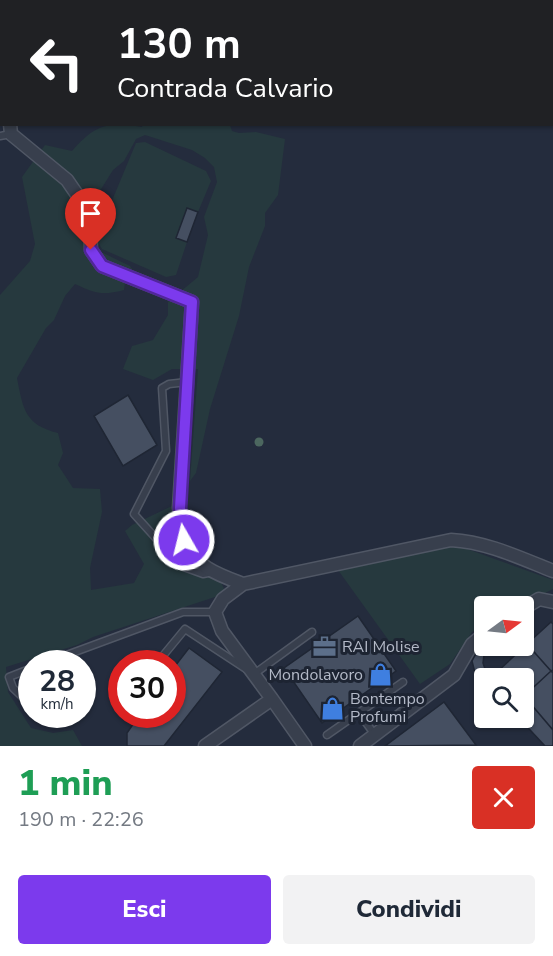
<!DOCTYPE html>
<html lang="it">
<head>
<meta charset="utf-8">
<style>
	:root { --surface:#fff; --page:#f2f2f3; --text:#1f2937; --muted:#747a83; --accent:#7c3aed }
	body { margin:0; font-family:"Nunito Sans",sans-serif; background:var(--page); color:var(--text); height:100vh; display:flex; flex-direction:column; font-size:22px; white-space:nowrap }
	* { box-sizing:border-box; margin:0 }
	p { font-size:20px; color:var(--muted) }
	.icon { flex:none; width:33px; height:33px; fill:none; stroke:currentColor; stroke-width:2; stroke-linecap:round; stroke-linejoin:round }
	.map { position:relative; height:746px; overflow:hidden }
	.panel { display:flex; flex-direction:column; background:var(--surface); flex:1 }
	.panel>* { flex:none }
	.top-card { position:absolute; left:0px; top:0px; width:554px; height:126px; box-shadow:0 2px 4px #0004; background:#202124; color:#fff; overflow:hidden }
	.needle { width:39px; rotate:75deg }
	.controls { position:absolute; left:474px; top:596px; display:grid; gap:12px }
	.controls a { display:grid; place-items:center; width:60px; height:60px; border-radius:6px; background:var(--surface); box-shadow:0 2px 4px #0004; font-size:30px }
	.speed { position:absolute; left:18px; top:650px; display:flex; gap:12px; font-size:30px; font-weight:700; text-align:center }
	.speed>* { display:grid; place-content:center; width:78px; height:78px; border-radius:50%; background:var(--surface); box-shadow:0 2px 4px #0004; line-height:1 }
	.speed small { font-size:15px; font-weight:400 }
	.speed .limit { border:9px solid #d22; background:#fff; color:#111 }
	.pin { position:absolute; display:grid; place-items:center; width:51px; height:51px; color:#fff; margin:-62px -26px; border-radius:50% 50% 50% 0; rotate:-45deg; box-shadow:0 0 6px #0007 }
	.pin .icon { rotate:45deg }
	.me { position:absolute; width:66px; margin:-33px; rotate:352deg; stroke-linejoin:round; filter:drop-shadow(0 0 4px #0008) }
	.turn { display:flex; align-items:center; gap:21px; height:126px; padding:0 18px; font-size:27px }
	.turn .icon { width:78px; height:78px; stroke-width:2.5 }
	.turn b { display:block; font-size:42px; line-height:51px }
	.round { display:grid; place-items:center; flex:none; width:63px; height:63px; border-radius:6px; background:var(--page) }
	.headline { display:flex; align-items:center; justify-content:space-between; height:102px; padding:0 18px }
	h1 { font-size:36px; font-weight:800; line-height:45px; color:#1e9e55 }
	.action { display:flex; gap:12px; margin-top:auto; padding:12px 18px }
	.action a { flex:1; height:69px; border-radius:6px; background:var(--accent); color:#fff; font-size:24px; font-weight:800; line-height:69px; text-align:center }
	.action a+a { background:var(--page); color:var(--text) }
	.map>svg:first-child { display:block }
	.green { fill:#26393e }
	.building { fill:#454f61; stroke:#1f2634; stroke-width:1.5 }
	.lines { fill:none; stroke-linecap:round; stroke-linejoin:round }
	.service-casing { stroke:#505765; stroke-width:9 }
	.minor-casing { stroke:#505765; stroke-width:15 }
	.service { stroke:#383f4d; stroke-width:6 }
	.minor { stroke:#383f4d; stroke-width:12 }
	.tree { fill:#4c675f }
	.route-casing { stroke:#51269a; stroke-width:15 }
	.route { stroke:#7c3aed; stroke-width:10 }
	.labels { text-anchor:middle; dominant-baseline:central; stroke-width:6; stroke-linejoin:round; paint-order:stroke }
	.poi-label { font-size:16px; fill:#b4bac8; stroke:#1d2432; text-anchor:start }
</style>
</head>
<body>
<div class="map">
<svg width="553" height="746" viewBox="0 0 553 746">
	<rect width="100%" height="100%" fill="#242c3d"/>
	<path class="green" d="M143 124 230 125 232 131 239 133 256 132 285 139 278 195 265 213V226L249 267 239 316 210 409 196 473 190 481 198 369H172L153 380 123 369 132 346 153 340 168 315V302L198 277 208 235 204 217 217 182 214 167 205 158 192 150 145 135 136 139 124 161 113 170 98 194 94 207 96 221 92 239 97 250 130 266 134 272 125 282 124 290C101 296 95 293 75 284L65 296 54 320 46 328 17 378C23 409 25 425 58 433L63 453 58 465 73 488 100 489 102 512 90 568 91 590 134 583 144 564 125 531 132 525 172 506C180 535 189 573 221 582L225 591 218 596 93 637 77 645 6 667 8 692 31 728 53 733 73 730 82 746H0V295L30 261 35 244 22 177 45 145 72 151C95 124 109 121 142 127Z
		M145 142 206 171 211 181 198 212 187 208 176 237 187 242 176 275 166 277 102 249 96 239 136 143Z
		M459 546 553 580V589L519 606H484V625L472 632 450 664 420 684 338 570 442 547Z"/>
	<path class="building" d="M187 208 198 212 187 242 176 238Z
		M128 395 157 445 123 466 94 416Z
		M358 616 396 671 322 723 284 668Z
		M551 622 553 624V670L551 671 527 644Z
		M527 644 551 671 524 696V678H484V681L475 673 472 661 478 650 484 655 483 663 486 672 496 673Z
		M189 648 222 672 164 746H127V733L140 714H172V670Z
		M551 671 553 673V730L524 696Z
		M524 696 553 730V746H545L518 717H524Z
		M444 702 476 745 385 746Z"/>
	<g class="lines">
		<defs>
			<path id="service" d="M0 136 11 134
				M187 382 169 384 162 388 166 451 134 514 181 566 203 574 213 572
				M45 663 183 612H215
				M157 663 185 629 246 669
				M32 668 9 677 13 688 32 706
				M254 674 312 632
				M359 713 375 735
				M327 735 403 682"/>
			<path id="minor" d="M61 2V0
				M10 124 11 134 67 180 78 196 90 227 91 250 102 266 192 302 179 508C181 518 181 532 184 541 195 567 219 575 243 584
				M524 608 539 599 553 602
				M272 699 305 746
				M205 746 272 699 222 631 215 612 223 599 243 584 451 540C487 542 520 558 553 571
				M360 746 454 675 472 644 484 634"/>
		</defs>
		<use href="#service" class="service-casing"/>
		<use href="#minor" class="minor-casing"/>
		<use href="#service" class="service"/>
		<use href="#minor" class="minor"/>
	</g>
	<circle class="tree" cx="259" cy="442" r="4.5"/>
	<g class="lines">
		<defs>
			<path id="route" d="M91 250 102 266 192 302 180 508 184 540"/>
		</defs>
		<use href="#route" class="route-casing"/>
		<use href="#route" class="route"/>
	</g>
	<defs>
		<symbol id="office-bare" viewBox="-9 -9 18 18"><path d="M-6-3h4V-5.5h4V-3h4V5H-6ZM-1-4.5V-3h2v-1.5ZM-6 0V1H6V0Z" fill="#5c6f8a" stroke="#1d2432" stroke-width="2.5" paint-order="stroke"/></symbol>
		<symbol id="shop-bare" viewBox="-9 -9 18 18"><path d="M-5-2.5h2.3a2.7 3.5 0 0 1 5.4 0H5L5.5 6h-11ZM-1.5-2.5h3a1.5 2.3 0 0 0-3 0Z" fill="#3f7fe0" stroke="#1d2432" stroke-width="2.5" paint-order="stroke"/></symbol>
	</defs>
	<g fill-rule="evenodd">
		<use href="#office-bare" x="308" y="630" width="33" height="33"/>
		<use href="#shop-bare" x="364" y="658" width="33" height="33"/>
		<use href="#shop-bare" x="316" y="692" width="33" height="33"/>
	</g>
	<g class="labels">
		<g class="poi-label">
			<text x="342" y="647">RAI Molise</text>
			<text x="363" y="675" text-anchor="end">Mondolavoro</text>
			<text x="350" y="699">Bontempo<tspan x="350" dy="18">Profumi</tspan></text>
		</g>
	</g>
</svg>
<div class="controls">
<a><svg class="needle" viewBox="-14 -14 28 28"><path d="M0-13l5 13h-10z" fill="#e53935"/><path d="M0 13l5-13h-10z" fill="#747a83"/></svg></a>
<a><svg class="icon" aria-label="search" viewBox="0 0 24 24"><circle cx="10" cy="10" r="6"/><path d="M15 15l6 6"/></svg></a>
</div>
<div class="speed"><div>28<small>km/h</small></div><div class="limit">30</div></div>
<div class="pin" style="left:91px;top:250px;background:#d93025"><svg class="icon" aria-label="arrive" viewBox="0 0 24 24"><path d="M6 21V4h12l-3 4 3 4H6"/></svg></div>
<svg class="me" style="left:184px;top:540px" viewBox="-20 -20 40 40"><circle r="17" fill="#7c3aed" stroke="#fff" stroke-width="3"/><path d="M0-11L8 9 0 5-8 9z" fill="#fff"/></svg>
<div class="top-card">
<div class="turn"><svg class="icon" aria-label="left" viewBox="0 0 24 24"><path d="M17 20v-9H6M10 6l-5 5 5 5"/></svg><div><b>130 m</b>Contrada Calvario</div></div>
</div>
</div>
<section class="panel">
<div class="headline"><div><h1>1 min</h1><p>190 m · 22:26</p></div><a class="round" style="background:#d93025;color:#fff"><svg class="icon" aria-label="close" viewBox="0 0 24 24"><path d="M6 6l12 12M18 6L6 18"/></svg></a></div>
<div class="action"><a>Esci</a><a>Condividi</a></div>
</section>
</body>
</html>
